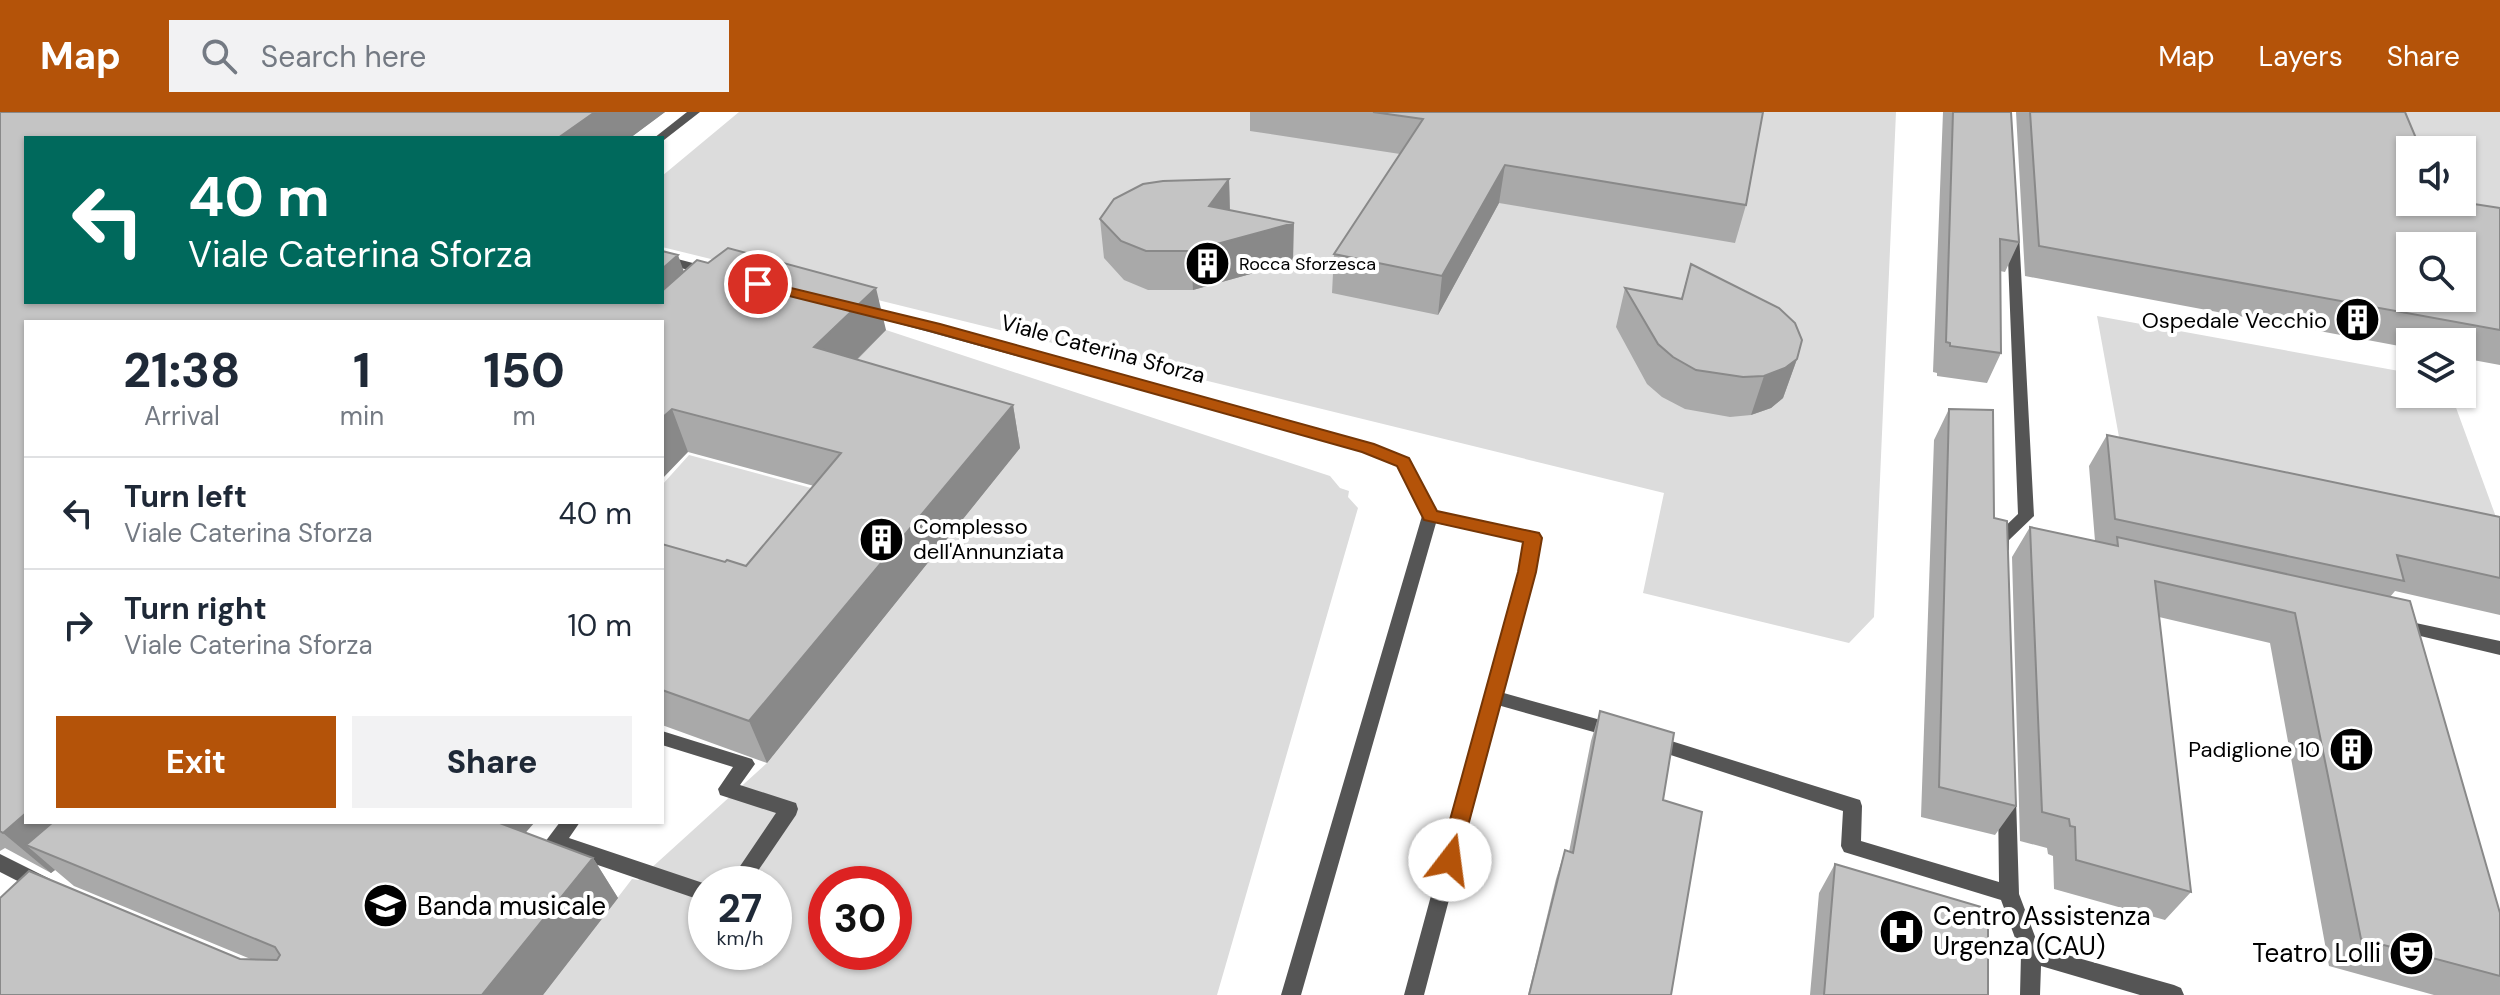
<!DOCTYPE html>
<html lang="en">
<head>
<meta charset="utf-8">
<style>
	:root { --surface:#fff; --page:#f2f2f3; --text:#1f2937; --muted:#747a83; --line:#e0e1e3; --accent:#b45309 }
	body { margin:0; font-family:"DM Sans",sans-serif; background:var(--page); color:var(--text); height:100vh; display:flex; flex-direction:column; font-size:30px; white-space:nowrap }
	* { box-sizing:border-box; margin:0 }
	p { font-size:26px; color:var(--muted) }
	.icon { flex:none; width:44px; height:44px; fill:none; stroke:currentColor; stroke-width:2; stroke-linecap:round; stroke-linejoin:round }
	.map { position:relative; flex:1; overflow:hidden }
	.drawer { position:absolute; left:24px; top:208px; width:640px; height:504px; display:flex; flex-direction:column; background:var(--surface); border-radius:0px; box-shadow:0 2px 6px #0004 }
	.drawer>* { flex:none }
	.hud { position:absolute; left:24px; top:24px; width:640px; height:168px; border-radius:0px; box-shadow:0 2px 6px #0004; background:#00695c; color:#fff; overflow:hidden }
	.buttons { position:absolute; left:2396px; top:24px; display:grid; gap:16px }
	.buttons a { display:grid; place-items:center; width:80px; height:80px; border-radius:0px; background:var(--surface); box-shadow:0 2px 6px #0004; font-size:40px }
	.speed { position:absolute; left:688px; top:754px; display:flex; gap:16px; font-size:40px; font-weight:700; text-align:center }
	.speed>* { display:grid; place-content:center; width:104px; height:104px; border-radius:50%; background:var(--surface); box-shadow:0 2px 6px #0004; line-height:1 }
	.speed small { font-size:20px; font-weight:400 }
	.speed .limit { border:12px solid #d22; background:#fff; color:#111 }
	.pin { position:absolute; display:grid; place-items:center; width:68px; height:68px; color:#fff; margin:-34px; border:4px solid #fff; border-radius:50%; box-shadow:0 2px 8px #0007 }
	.me { position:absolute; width:88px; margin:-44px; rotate:15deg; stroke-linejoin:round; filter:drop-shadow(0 0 6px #0008) }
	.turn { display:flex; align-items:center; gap:28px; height:168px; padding:0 32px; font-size:36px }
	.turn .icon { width:104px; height:104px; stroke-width:2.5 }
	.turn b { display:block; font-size:56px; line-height:68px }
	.eta { display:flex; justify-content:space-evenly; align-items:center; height:136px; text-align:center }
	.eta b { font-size:48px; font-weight:800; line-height:56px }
	.cta { display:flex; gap:16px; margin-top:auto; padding:16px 32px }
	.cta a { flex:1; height:92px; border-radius:0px; background:var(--accent); color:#fff; font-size:32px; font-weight:800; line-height:92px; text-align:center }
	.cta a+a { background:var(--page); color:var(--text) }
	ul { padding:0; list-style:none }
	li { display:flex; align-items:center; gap:24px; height:112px; padding:0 32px; border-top:2px solid var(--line) }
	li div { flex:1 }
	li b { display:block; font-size:30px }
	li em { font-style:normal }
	header { display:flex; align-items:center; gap:48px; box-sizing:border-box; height:112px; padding:0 40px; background:var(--accent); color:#fff }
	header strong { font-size:38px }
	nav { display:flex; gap:44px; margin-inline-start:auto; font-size:28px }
	.search { width:560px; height:72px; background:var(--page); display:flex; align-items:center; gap:20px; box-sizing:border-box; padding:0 28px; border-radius:0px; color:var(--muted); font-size:30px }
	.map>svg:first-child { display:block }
	.green { fill:#dcdcdc; fill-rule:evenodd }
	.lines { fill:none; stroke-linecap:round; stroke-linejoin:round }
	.service { fill:#555; fill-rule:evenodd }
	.pedestrian { fill:#555; fill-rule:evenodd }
	.minor { fill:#555; fill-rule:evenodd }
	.wall { fill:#a9a9a9 }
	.shaded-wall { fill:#898989 }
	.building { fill:#c4c4c4; stroke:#898989; stroke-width:2; fill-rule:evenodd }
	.route { fill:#b45309; stroke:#753606; stroke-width:2 }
	.labels { text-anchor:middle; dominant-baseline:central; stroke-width:8; stroke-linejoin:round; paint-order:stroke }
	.far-poi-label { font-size:18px; fill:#000; stroke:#fff; text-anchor:start }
	.poi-label { font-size:22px; fill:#000; stroke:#fff; text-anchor:end }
	.street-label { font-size:22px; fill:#000; stroke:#fff }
	.near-poi-label { font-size:26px; fill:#000; stroke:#fff; text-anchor:start }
</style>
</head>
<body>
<header>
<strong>Map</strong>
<div class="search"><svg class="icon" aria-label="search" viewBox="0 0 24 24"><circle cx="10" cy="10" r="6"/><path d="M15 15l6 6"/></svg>Search here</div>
<nav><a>Map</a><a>Layers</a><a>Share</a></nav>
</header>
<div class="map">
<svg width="2500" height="883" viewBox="0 0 2500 883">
	<rect width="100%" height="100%" fill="#fff"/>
	<path class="green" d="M739 0H1896L1874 505 1849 531 1643 481 1664 381 662 135V64Z
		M2376 0H2500V129L2411 90H2462V38H2410Z
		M2097 204 2410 261V282H2451L2500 416 2125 358Z
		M886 218 1330 364 1340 376 1349 379 1348 385 1358 396 1217 883H543L632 767 638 768 767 651 904 479 826 278ZM706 772H774V840H706ZM826 772H894V840H826Z
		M689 343 848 386 761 492 662 462V373Z"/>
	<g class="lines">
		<path class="service" d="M2013 117 2019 121 2034 404 2009 428V438L2001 444 1993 438V426L2018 402 2007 121Z
			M2397 507 2500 529V543L2391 517 2389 513 2391 509Z
			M1493 578 1615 612 1621 614 1624 619 1621 624 1615 626 1487 590 1484 585 1487 580Z
			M1652 623 1860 688 1862 694 1861 729 1999 770 1998 686 2000 680 2007 678 2014 680 2016 686 2019 782 2039 835 2174 873 2181 876 2184 883H2140L2041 854 2040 883H2020L2021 842 2001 788 1844 740 1841 734 1843 699 1646 635 1643 630 1646 625Z"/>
		<path class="pedestrian" d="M662 619 752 647 755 652 740 673 796 691 798 697 796 703 749 772H728L776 701 720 683 718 677 733 655 662 633Z
			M560 710H580L569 726 706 772V790L548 736 545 730Z"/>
		<path class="minor" d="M687 0H700L664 28 654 26Z
			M662 143 716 157 717 160 711 164 662 151Z
			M861 193 1373 333 1408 346 1436 400 1539 422 1541 426 1535 460 1424 883H1404L1519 460 1524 430 1436 411 1301 883H1281L1422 404 1397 353 1363 339 856 200V194Z
			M0 742 50 767 53 773 50 779 43 782 0 760Z"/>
	</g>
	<path class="wall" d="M0 0H665L630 26H26L684 160 886 218 857 248 1013 293 1020 336 767 651 662 613V432L725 450 746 454 814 374 688 340 26 210V710L526 721 593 746 618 786 543 883H0L240 847 253 848 74 774 55 758 51 761 5 736 0 739Z
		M1250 0H1763L1746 93 1735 131 1499 91 1438 203 1332 181 1334 142 1400 42 1250 19Z
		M1943 0H2011L2019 130 2005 160 2000 159 2001 241 1987 271 1937 264V261L1933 260Z
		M2016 0H2405L2410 90 2500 96V253L2462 246V230H2410V236L2025 164Z
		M1229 67 1230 98 1293 150 1193 178H1148L1124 168 1104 146 1100 107Z
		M1691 152 1797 247 1783 286 1771 296 1751 303 1730 305 1685 297 1662 285 1647 272 1616 215 1625 176 1681 187Z
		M1949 297 1994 406 2016 694 1995 723 1921 705 1934 328Z
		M2107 323 2500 405V503L2395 479 2390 485 2500 801V883H2434L2329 854 2270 531 2159 505 2191 780 2165 808 2054 777 2053 744 2048 742 2047 736 2020 729 2012 445 2030 415 2095 429 2089 354Z
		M1600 599 1663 688 1671 883H1528L1556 767 1565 738 1569 740 1591 629Z
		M1835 752 1988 883H1810L1819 781Z"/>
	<path class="shaded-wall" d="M595 0H665L630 26H558Z
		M1505 53 1499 91 1438 203 1442 164Z
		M1229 67 1230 105 1209 94Z
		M1294 111 1293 150 1193 178 1191 139Z
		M678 143 693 185 662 190V157Z
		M876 176 886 218 826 278 814 235Z
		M1797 247 1783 286 1771 296 1751 303 1764 264Z
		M1013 293 1020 336 767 651 749 609Z
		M672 297 688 340 662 367V306Z
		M26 701V710H108L26 733 55 758 51 761 3 721Z
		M482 710H535L506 743Z
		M593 746 618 786 543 883H482Z"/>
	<path class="building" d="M0 0H595L558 26H26V190H662V179L697 148 708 151 728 136 876 176 814 235 1013 293 749 609 662 578V432L725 450 727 448 746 454 841 341 672 297 662 306V210H26V701L3 721 0 719Z
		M1373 0H1763L1746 93 1505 53 1442 164 1334 142 1423 7Z
		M1953 0H2011L2019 130 2000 127 2001 241 1950 234V231L1946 230Z
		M2030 0H2405L2421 38H2410V90H2461L2500 96V218L2039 134ZM2410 134H2462V186H2410Z
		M1229 67 1209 94 1294 111 1191 139H1146L1121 129 1100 107 1114 87 1143 72 1163 69Z
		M662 139 678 143 662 157Z
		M1691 152 1779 196 1795 211 1802 228 1797 247 1785 256 1764 264 1743 265 1696 258 1673 245 1658 232 1625 176 1682 187Z
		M1949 297 1993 298 1994 406 2007 409 2016 694 1939 675Z
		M2107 323 2500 405V466L2397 443 2404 469 2115 407Z
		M2030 415 2118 434 2117 425 2410 489 2500 801V864L2361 827 2295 501 2155 469 2191 780 2076 748 2075 715 2070 714 2069 707 2042 700Z
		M1600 599 1674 621 1663 688 1702 700 1671 883H1529L1565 738 1573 741Z
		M53 710H497L593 746 482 883H0V786L29 759 240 847 277 848 280 843 275 835 26 733Z
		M1835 752 1988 797V883H1824Z"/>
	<path class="route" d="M758 168 940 212 1374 332 1409 346 1437 399 1539 421 1542 426 1536 460 1457 755 1450 757 1442 755 1439 748 1518 460 1523 430 1424 408 1397 354 1362 340 930 219 753 175 751 172Z"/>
	<defs>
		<symbol id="building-disc" viewBox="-11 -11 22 22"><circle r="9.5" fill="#000" stroke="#fff"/><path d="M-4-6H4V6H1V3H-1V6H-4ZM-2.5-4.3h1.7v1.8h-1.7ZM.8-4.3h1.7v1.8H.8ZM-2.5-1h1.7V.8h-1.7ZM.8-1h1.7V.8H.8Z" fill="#fff"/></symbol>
		<symbol id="school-disc" viewBox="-11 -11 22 22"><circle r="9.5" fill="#000" stroke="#fff"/><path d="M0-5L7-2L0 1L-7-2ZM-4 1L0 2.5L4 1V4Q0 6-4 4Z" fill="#fff"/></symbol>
		<symbol id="hospital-disc" viewBox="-11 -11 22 22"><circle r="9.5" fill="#000" stroke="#fff"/><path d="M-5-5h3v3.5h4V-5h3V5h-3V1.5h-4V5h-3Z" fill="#fff"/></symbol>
		<symbol id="theatre-disc" viewBox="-11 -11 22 22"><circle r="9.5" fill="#000" stroke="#fff"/><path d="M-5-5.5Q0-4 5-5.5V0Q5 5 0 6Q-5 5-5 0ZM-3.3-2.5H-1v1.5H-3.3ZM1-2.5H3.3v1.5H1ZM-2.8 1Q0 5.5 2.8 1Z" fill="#fff"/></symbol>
	</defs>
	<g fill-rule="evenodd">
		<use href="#building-disc" x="1182" y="126" width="51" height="51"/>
		<use href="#building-disc" x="2332" y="182" width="51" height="51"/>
		<use href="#building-disc" x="856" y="402" width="51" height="51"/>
		<use href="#building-disc" x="2326" y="612" width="51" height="51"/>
		<use href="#school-disc" x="360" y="768" width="51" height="51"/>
		<use href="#hospital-disc" x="1876" y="794" width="51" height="51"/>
		<use href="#theatre-disc" x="2386" y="816" width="51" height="51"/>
	</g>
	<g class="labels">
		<g class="far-poi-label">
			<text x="1239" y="152">Rocca Sforzesca</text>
		</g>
		<g class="poi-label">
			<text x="2327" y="208">Ospedale Vecchio</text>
			<text x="913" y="414" text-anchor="start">Complesso<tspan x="913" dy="25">dell'Annunziata</tspan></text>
			<text x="2320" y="637">Padiglione 10</text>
		</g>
		<g class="street-label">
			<text transform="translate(1103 237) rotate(15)">Viale Caterina Sforza</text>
		</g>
		<g class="near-poi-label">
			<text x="417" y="794">Banda musicale</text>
			<text x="1933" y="804">Centro Assistenza<tspan x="1933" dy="30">Urgenza (CAU)</tspan></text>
			<text x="2381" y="841" text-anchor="end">Teatro Lolli</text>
		</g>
	</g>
</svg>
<div class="buttons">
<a><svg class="icon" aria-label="sound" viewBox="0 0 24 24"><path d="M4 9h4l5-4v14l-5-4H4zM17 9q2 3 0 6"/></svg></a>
<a><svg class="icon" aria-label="search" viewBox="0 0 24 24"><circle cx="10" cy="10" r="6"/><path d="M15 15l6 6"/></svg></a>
<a><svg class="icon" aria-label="layers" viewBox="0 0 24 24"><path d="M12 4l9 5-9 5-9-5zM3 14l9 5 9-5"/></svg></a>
</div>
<div class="speed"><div>27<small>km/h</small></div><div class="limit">30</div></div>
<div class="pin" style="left:758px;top:172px;background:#d93025"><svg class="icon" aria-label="arrive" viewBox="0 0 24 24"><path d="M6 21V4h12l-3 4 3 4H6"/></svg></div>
<svg class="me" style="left:1450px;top:748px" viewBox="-20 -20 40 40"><circle r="19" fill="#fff"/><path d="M0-13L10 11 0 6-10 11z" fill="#b45309"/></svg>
<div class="hud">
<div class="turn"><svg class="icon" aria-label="left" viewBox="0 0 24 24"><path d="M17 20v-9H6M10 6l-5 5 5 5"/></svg><div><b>40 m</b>Viale Caterina Sforza</div></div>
</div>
<section class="drawer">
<div class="eta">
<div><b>21:38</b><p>Arrival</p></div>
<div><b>1</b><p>min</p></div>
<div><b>150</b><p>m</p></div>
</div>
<ul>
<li><svg class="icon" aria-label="left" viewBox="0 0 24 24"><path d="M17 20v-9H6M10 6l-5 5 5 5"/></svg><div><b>Turn left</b><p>Viale Caterina Sforza</p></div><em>40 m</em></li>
<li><svg class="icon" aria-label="right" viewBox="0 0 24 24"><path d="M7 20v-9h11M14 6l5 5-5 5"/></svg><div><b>Turn right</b><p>Viale Caterina Sforza</p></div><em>10 m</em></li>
</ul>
<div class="cta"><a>Exit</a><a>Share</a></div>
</section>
</div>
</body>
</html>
